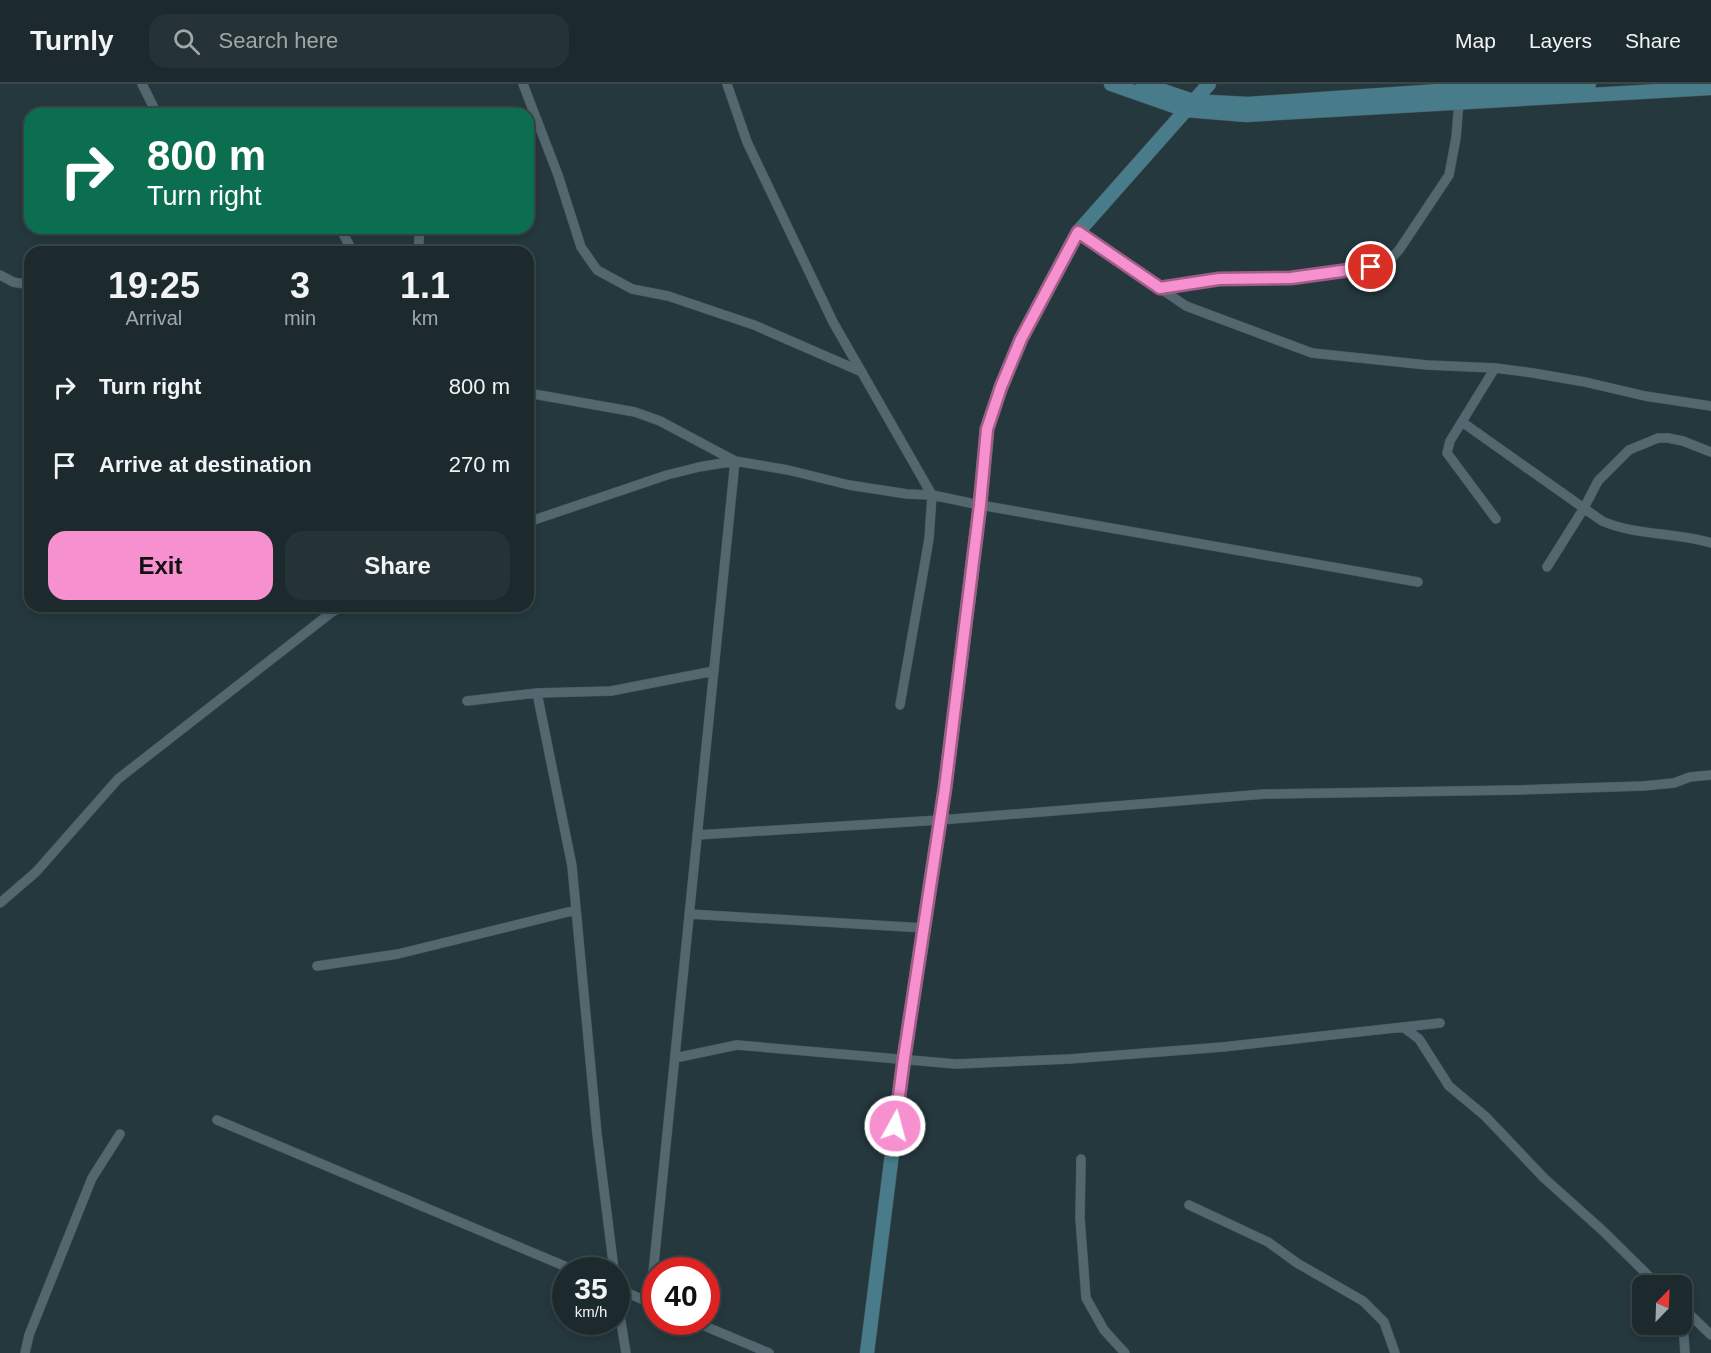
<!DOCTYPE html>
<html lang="en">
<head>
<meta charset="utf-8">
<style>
	:root { --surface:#1c2a2e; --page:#253236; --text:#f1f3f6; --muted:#a0a7aa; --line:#3a464a; --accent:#f690cf }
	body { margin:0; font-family:Helvetica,sans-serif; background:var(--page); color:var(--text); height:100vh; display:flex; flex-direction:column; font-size:22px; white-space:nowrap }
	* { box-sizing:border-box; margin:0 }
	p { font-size:20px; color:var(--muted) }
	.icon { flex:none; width:33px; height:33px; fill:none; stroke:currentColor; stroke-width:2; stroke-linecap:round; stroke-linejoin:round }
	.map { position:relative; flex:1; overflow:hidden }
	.side { position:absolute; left:24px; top:162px; width:510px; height:366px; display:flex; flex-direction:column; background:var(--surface); border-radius:18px; box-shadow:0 3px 9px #0003,0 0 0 2px var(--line) }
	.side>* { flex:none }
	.top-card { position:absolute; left:24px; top:24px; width:510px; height:126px; border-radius:18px; box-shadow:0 3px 9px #0003,0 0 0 2px var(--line); background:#0b6e4f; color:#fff; overflow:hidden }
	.needle { width:39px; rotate:23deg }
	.buttons { position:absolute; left:1632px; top:1191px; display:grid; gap:12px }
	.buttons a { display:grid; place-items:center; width:60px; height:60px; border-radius:12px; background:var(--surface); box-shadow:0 3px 9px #0003,0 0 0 2px var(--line); font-size:30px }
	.speed { position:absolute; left:552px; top:1173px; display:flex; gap:12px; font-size:30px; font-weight:700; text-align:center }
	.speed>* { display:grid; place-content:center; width:78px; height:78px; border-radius:50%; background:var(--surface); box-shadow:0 3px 9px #0003,0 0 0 2px var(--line); line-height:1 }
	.speed small { font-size:15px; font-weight:400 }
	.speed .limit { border:9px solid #d22; background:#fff; color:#111 }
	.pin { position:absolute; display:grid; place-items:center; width:51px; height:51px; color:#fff; margin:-26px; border:3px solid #fff; border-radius:50%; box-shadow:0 2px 6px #0007 }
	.me { position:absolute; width:66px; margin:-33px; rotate:7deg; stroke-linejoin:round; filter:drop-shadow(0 0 4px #0008) }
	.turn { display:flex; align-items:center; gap:21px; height:126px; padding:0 24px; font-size:27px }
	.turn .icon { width:78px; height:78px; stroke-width:2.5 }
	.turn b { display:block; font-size:42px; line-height:51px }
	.eta { display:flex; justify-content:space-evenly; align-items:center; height:102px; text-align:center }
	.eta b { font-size:36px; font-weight:700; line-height:42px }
	.action { display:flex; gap:12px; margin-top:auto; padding:12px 24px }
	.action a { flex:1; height:69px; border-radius:18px; background:var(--accent); color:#111; font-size:24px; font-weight:700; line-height:69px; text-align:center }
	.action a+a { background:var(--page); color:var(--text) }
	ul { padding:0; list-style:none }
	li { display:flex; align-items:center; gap:18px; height:78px; padding:0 24px }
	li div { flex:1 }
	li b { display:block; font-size:22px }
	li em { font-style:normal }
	header { display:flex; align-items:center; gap:36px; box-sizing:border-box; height:84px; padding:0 30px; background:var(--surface); border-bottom:2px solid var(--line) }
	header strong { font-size:28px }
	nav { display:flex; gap:33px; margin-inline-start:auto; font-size:21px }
	.search { width:420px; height:54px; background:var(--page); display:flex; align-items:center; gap:15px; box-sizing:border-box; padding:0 21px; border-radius:18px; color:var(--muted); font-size:22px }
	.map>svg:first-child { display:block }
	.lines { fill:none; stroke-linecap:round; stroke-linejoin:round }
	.street-casing { stroke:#46575c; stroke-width:10 }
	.secondary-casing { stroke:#46575c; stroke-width:15 }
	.street { stroke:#53676e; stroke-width:9 }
	.secondary { stroke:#497c8a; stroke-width:14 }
	.route-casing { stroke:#a05e87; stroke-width:15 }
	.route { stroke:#f690cf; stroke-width:10 }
</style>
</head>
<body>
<header>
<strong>Turnly</strong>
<div class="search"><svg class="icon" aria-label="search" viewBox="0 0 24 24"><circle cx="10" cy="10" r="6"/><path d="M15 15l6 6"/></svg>Search here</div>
<nav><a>Map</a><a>Layers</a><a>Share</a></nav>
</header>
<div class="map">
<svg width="1711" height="1269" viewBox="0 0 1711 1269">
	<rect width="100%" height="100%" fill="#25383e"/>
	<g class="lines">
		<defs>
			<path id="street" d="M142 0 157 30
				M523 0 558 91 581 163 597 186 632 205 668 212 754 241 862 288
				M727 0 747 58 833 238 932 411 929 455 900 621
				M340 144 353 168
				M1078 148 1186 222 1312 269 1427 281 1495 284 1533 289 1585 298 1645 312 1711 322
				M418 168 420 144
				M0 191 13 198 30 201
				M1160 204 1219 196 1291 194 1385 181 1399 166 1449 91 1456 54 1459 17 1458 15
				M1495 284 1450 357 1447 369 1496 435
				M528 309 635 328 660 337 735 377 650 1219
				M1462 338 1602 437C1636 452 1676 448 1711 459
				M528 438 667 391 699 383 735 377 788 386 849 401 907 410 932 411 980 421 1418 498
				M1547 483 1584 424 1598 397 1629 366 1658 354H1668L1683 357 1711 368
				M537 609 572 782 597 1050 614 1186
				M467 617 537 609 611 607 714 587
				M697 751 940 736 1265 710 1517 706 1643 702 1674 699 1690 693 1711 691
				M0 819 36 788 118 695 332 528 343 522
				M689 830 924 844
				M317 882 398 870 576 826
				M1403 943 1419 955 1449 1002 1485 1032 1544 1094 1602 1146 1659 1202
				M675 974 737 961 956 980 1069 975 1223 963 1440 939
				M217 1036 574 1186
				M1081 1075 1080 1134 1086 1214 1104 1246 1125 1269
				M1189 1121 1268 1158 1297 1179 1363 1217 1384 1238 1395 1269
				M616 1204 653 1220
				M616 1207 626 1269
				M1682 1223 1711 1251
				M1682 1224 1685 1269
				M695 1238 769 1269
				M25 1269 29 1251 92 1094 120 1050"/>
			<path id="secondary" d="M1111 0 1185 26 1246 31 1711 4
				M1143 0 1193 17 1248 20 1453 6 1589 0
				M867 1269 904 974 945 704 980 421 987 345 1001 303 1021 255 1078 148 1209 0"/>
		</defs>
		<use href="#street" class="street-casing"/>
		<use href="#secondary" class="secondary-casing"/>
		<use href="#street" class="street"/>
		<use href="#secondary" class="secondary"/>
	</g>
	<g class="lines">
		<defs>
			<path id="route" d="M895 1042 904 974 945 704 980 421 987 345 1001 303 1021 255 1078 148 1160 204 1219 195 1291 194 1371 183"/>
		</defs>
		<use href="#route" class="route-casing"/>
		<use href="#route" class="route"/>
	</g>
</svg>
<div class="buttons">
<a><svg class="needle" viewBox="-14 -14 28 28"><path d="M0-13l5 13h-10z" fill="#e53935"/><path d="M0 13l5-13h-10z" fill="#a0a7aa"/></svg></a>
</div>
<div class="speed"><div>35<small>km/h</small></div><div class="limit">40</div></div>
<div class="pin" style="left:1371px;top:183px;background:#d93025"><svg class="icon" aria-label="arrive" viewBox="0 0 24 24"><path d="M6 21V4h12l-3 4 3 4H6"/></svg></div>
<svg class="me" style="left:895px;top:1042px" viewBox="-20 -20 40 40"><circle r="17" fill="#f690cf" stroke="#fff" stroke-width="3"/><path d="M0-11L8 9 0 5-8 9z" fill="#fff"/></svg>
<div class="top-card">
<div class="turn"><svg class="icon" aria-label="right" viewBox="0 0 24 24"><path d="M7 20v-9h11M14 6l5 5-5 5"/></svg><div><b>800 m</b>Turn right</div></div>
</div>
<section class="side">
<div class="eta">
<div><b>19:25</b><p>Arrival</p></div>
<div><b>3</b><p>min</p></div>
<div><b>1.1</b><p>km</p></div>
</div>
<ul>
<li><svg class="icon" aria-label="right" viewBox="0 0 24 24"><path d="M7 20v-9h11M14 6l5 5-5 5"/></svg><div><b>Turn right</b></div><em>800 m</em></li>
<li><svg class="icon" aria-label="arrive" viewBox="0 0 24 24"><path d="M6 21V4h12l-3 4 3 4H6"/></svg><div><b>Arrive at destination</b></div><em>270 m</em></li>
</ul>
<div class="action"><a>Exit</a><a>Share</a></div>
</section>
</div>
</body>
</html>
